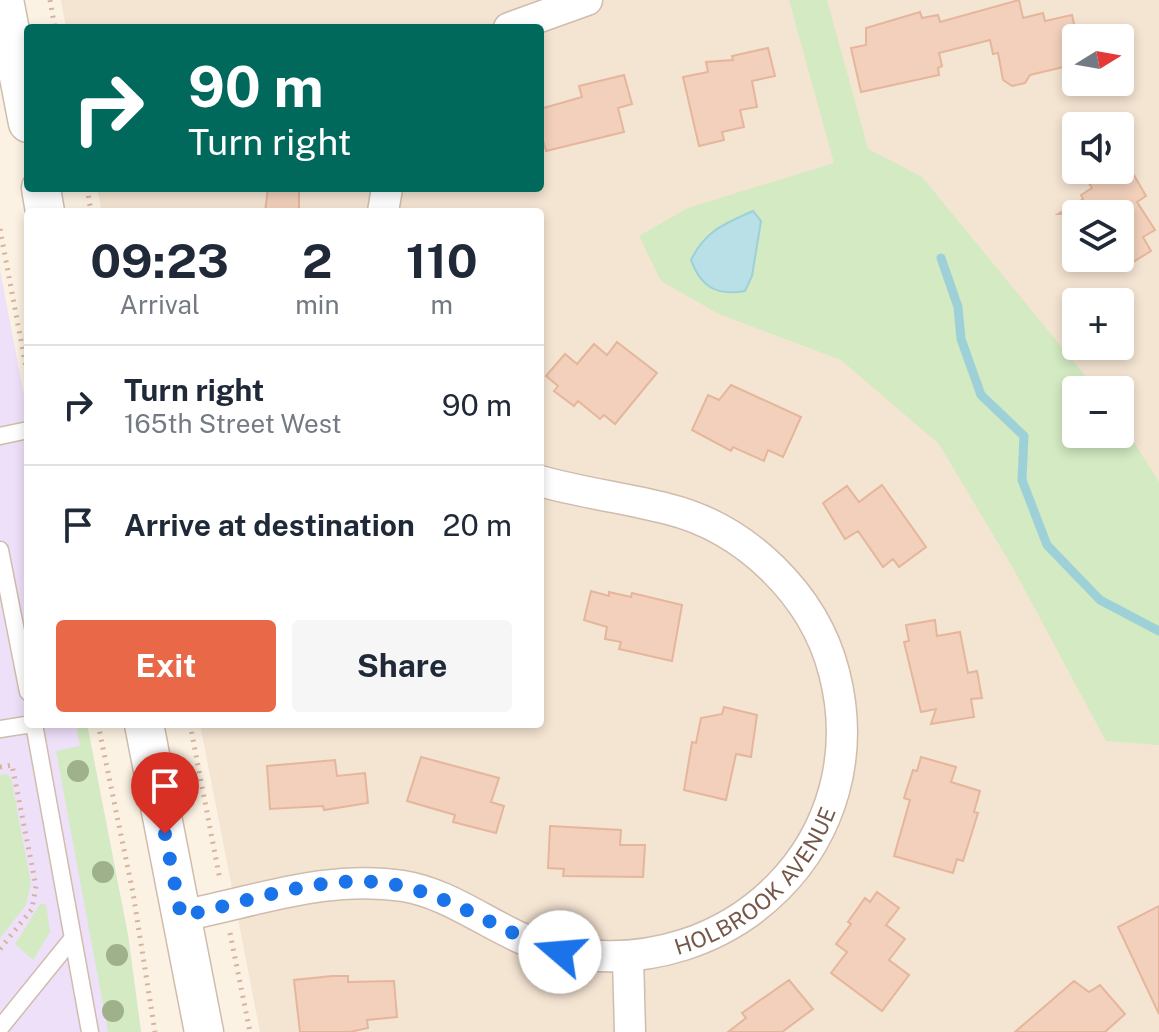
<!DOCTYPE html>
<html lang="en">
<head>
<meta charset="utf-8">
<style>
	:root { --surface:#fff; --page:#f6f6f7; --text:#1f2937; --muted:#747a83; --line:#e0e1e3; --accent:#e86847 }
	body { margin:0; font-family:"Public Sans",sans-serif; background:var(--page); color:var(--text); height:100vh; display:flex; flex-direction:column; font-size:30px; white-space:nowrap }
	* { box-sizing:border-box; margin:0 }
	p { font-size:26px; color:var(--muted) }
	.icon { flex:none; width:44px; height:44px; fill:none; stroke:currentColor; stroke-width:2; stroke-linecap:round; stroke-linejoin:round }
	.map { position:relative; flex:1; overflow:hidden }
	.drawer { position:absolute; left:24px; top:208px; width:520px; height:520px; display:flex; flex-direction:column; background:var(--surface); border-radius:8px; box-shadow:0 4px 12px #0003 }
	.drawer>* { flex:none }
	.hud { position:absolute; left:24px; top:24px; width:520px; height:168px; border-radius:8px; box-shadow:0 4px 12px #0003; background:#00695c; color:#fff; overflow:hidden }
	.needle { width:52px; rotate:79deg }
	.buttons { position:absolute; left:1062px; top:24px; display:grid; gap:16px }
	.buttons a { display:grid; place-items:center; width:72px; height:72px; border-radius:8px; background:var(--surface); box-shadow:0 4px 12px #0003; font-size:40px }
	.pin { position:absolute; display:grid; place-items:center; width:68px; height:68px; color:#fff; margin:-82px -34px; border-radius:50% 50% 50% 0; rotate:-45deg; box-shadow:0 0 8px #0007 }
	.pin .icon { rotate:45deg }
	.me { position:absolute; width:88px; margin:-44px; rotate:288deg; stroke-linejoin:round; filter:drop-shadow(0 0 6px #0008) }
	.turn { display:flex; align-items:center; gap:28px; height:168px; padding:0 32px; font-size:36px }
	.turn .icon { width:104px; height:104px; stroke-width:2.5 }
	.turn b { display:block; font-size:56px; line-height:68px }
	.eta { display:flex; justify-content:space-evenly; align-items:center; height:136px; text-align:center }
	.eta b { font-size:48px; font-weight:700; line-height:56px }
	.action { display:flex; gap:16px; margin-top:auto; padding:16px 32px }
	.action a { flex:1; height:92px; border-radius:8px; background:var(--accent); color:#fff; font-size:32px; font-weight:700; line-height:92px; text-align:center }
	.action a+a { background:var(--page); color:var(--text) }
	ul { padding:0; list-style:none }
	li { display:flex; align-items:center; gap:24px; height:120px; padding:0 32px; border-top:2px solid var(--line) }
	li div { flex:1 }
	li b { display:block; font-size:30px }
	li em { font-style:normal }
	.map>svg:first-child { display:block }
	.residential { fill:#f4e4d2; fill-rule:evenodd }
	.education { fill:#efe0f9 }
	.green { fill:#d3eac2 }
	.water { fill:#b8e0e6; stroke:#9ed0d8; stroke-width:2 }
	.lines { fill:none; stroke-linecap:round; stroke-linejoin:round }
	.stream { stroke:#9ed0d8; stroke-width:9 }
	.building { fill:#f2d0bb; stroke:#e5b69b; stroke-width:2 }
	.service-casing { stroke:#d0bcad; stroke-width:19 }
	.minor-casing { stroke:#d0bcad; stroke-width:33 }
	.tertiary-casing { stroke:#d0bcad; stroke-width:41 }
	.path { stroke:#d7b39e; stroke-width:5; stroke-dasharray:2 6; stroke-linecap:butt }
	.service { stroke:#fff; stroke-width:16 }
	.minor { stroke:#fff; stroke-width:30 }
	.tertiary { stroke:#fff; stroke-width:38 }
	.tree { fill:#9fb18a }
	.route { stroke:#1a73e8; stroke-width:14; stroke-dasharray:0 25.2 }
	.labels { text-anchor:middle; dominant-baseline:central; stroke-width:8; stroke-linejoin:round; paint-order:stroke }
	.street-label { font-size:22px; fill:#755849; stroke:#fff6ea }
</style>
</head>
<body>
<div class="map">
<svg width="1159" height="1032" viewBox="0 0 1159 1032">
	<rect width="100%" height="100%" fill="#fcf2e3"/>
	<path class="residential" d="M61 0H1159V1032H260L200 724H540V212H102L97 188H540V28H66ZM1076 38H1120V82H1076ZM1076 126H1120V170H1076ZM1076 214H1120V258H1076ZM1076 302H1120V346H1076ZM1076 390H1120V434H1076Z"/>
	<path class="education" d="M0 270 28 416V724H87L128 935 141 1032H0Z"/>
	<path class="green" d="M789 0H827L868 149 922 177 1097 390H1076V434H1120V420L1159 482V745L1106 741 1013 568 939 444 841 360 719 314 661 281 639 236 688 208 834 163Z
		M76 724H87L128 935 141 1032H108L56 751 80 746Z
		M7 774 11 778 31 883 26 905 0 938V775Z
		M40 904H46L50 932 33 960 15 944Z"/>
	<path class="water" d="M753 211 761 221 752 276 745 291C716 296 701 287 691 260 705 231 724 224 753 211Z"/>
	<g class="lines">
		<path class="stream" d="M941 258 958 307 961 339 981 395 1024 436 1022 480 1047 545 1100 600 1159 631"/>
	</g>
	<path class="building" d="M1019 0 1023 18 1043 13 1045 21 1072 15 1076 33V64L1030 75 1025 83 1012 86 1003 80 998 53 993 54 990 40 939 53 942 66 938 68 939 75 861 92 851 48 866 45V28L920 12 922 18 938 15 940 22Z
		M768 48 775 76 752 81 757 107 740 110 744 127 722 132 724 140 699 146 683 77 708 72 706 62 733 60 732 56Z
		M624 75 632 104 618 108 624 132 546 151 540 129V109L582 97 579 86Z
		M1097 170H1131L1146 196 1137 202 1155 230 1143 237 1151 251 1120 270V214H1058L1083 199 1081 195 1092 188 1085 177Z
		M268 188H299V212H265Z
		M617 342 657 373 615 424 604 415 600 419 578 401 574 406 554 391 558 386 546 376 565 354 577 364 594 344 607 355Z
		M731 385 801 417 783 457 768 450 764 461 733 447 731 451 692 430 708 395 719 400Z
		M882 485 926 547 899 567 893 559 883 567 858 531 845 539 823 503 847 486 859 502Z
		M591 591 609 596V592L631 597 632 593 682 605 672 661 619 649 621 642 605 639 607 627 584 620Z
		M935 620 937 636 960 632 968 673 977 671 982 698 971 699 974 717 931 724 936 709 921 712 904 642 909 641 906 625Z
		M724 707 757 715 751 757 736 754 726 800 684 790 692 742 696 743 701 718 722 714Z
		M421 757 499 778 491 802 504 806 496 833 453 822 455 815 407 801Z
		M921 757 956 767 951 782 980 791 974 812 978 813 963 861 957 859 953 873 894 856 910 800 904 798 913 770 917 771Z
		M335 760 337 776 365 773 368 803 324 810 323 806 270 809 267 766Z
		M550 826 621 830 620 845H645L643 877 563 876 564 869 548 868Z
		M877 892 899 908 886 925 905 939 889 960 909 975 882 1011 831 973 847 952 836 944 851 924 848 922 865 898 870 902Z
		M1159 906V1014L1118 927Z
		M332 976H348V982L394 981 397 1017 367 1020 368 1028 350 1032H300L294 980Z
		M789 980 813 1009 782 1032H728L746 1018 742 1013Z
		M1074 981 1089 992 1100 985 1125 1014 1105 1032H1015Z"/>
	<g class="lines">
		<defs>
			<path id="service" d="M0 436 28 430
				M0 550 28 692
				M34 724 90 1032
				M0 729 32 724
				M0 1028 72 939"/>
			<g id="minor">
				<path d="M509 28 587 0"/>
				<path d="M383 212 387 188"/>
				<path id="s1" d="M181 916C254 902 327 874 403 886 460 895 506 942 564 952 731 983 878 841 834 672 814 594 745 528 668 509 626 498 582 493 540 481"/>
				<path d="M628 958 630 1032"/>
			</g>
			<path id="tertiary" d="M4 0 28 123
				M41 188 45 212
				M144 724 204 1032"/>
		</defs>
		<use href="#service" class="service-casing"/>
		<use href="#minor" class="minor-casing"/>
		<use href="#tertiary" class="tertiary-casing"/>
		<path class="path" d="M50 0 55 28
			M87 188 91 212
			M0 229 28 378
			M98 724 133 893 155 1032
			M190 724 220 880
			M0 767 12 765 36 886 32 909 0 949
			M230 933 250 1032"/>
		<use href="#service" class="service"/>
		<use href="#minor" class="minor"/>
		<use href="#tertiary" class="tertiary"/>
	</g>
	<g class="tree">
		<circle cx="78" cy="771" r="11"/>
		<circle cx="103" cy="872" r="11"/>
		<circle cx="117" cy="955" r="11"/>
		<circle cx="113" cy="1011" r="11"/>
	</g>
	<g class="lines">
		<path class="route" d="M165 834 181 916C252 902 334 868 406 887 460 901 507 935 560 952"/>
	</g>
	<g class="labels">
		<g class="street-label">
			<text stroke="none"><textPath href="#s1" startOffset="620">HOLBROOK AVENUE</textPath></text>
		</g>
	</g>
</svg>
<div class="buttons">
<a><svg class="needle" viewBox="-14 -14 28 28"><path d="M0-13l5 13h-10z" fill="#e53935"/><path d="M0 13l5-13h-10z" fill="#747a83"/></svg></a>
<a><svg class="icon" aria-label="sound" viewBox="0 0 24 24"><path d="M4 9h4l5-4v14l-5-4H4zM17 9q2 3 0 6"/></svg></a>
<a><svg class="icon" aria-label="layers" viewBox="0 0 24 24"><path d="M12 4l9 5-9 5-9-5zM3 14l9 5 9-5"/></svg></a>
<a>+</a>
<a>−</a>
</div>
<div class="pin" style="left:165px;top:834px;background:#d93025"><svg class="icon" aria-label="arrive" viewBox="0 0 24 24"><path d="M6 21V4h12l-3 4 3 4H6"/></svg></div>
<svg class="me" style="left:560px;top:952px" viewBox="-20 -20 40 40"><circle r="19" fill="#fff"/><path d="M0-13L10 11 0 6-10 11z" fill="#1a73e8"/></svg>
<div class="hud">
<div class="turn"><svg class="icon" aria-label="right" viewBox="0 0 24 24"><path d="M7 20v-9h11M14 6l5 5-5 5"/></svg><div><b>90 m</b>Turn right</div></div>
</div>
<section class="drawer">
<div class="eta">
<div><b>09:23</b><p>Arrival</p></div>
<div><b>2</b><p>min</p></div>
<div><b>110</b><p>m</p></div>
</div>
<ul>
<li><svg class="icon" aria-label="right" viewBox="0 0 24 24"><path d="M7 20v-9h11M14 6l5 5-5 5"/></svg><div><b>Turn right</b><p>165th Street West</p></div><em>90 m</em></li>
<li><svg class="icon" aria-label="arrive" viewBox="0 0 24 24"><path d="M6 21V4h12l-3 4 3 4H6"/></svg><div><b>Arrive at destination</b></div><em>20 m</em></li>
</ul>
<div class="action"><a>Exit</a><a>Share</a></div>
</section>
</div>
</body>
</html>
